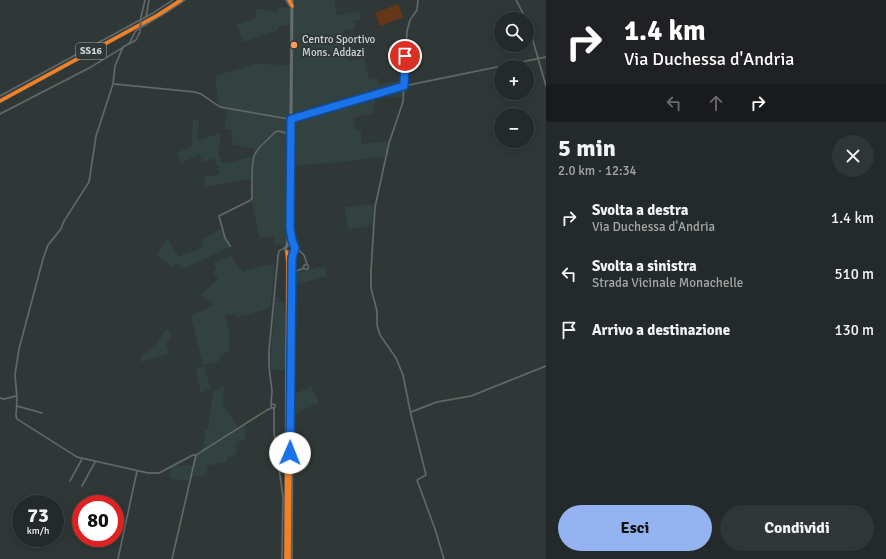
<!DOCTYPE html>
<html lang="it">
<head>
<meta charset="utf-8">
<style>
	:root { --surface:#242a29; --page:#303635; --text:#f1f3f6; --muted:#a3a7a8; --line:#414646; --accent:#95b2f1 }
	body { margin:0; font-family:Signika,sans-serif; background:var(--page); color:var(--text); height:100vh; display:flex; flex-direction:column; font-size:15px; white-space:nowrap }
	* { box-sizing:border-box; margin:0 }
	p { font-size:13px; color:var(--muted) }
	.icon { flex:none; width:22px; height:22px; fill:none; stroke:currentColor; stroke-width:2; stroke-linecap:round; stroke-linejoin:round }
	.map { position:relative; flex:1; overflow:hidden }
	.side { display:flex; flex-direction:column; background:var(--surface); width:340px }
	.side>* { flex:none }
	.banner { background:#202124; color:#fff; overflow:hidden }
	.controls { position:absolute; left:494px; top:12px; display:grid; gap:8px }
	.controls a { display:grid; place-items:center; width:40px; height:40px; border-radius:50%; background:var(--surface); box-shadow:0 2px 10px #0003,0 0 0 1px var(--line); font-size:20px }
	.speed { position:absolute; left:12px; top:495px; display:flex; gap:8px; font-size:20px; font-weight:700; text-align:center }
	.speed>* { display:grid; place-content:center; width:52px; height:52px; border-radius:50%; background:var(--surface); box-shadow:0 2px 10px #0003,0 0 0 1px var(--line); line-height:1 }
	.speed small { font-size:10px; font-weight:400 }
	.speed .limit { border:6px solid #d22; background:#fff; color:#111 }
	.pin { position:absolute; display:grid; place-items:center; width:34px; height:34px; color:#fff; margin:-17px; border:2px solid #fff; border-radius:50%; box-shadow:0 1px 4px #0007 }
	.me { position:absolute; width:44px; margin:-22px; rotate:1deg; stroke-linejoin:round; filter:drop-shadow(0 0 3px #0008) }
	.turn { display:flex; align-items:center; gap:14px; height:84px; padding:0 12px; font-size:18px }
	.turn .icon { width:52px; height:52px; stroke-width:2.5 }
	.turn b { display:block; font-size:28px; line-height:34px }
	.lanes { display:flex; align-items:center; height:38px; padding:0 12px; background:#0003; justify-content:center; gap:20px; direction:ltr }
	.lanes .off { opacity:.35 }
	.round { display:grid; place-items:center; flex:none; width:42px; height:42px; border-radius:21px; background:var(--page) }
	.headline { display:flex; align-items:center; justify-content:space-between; height:68px; padding:0 12px }
	h1 { font-size:24px; font-weight:700; line-height:30px }
	.action { display:flex; gap:8px; margin-top:auto; padding:8px 12px }
	.action a { flex:1; height:46px; border-radius:24px; background:var(--accent); color:#111; font-size:16px; font-weight:700; line-height:46px; text-align:center }
	.action a+a { background:var(--page); color:var(--text) }
	ul { padding:0; list-style:none }
	li { display:flex; align-items:center; gap:12px; height:56px; padding:0 12px }
	li div { flex:1 }
	li b { display:block; font-size:15px }
	li em { font-style:normal }
	main { display:flex; flex:1; min-height:0 }
	.map>svg:first-child { display:block }
	.built { fill:#324240 }
	.green { fill:#653718 }
	.lines { fill:none; stroke-linecap:round; stroke-linejoin:round }
	.street-casing { stroke:#4f5554; stroke-width:2 }
	.secondary-casing { stroke:#4f5554; stroke-width:3.5 }
	.highway-casing { stroke:#4f5554; stroke-width:4.5 }
	.street { stroke:#666f6e; stroke-width:1 }
	.secondary { stroke:#666f6e; stroke-width:2.5 }
	.highway { stroke:#f48026; stroke-width:3.5 }
	.street-bridge-casing { stroke:#4f5554; stroke-width:2; stroke-linecap:butt }
	.street-bridge { stroke:#666f6e; stroke-width:1 }
	.route-casing { stroke:#114b97; stroke-width:10 }
	.route { stroke:#1a73e8; stroke-width:7 }
	.poi-dot { fill:#ff9b59; stroke:#303837; stroke-width:1.5 }
	.labels { text-anchor:middle; dominant-baseline:central; stroke-width:4; stroke-linejoin:round; paint-order:stroke }
	.shield { fill:#303837; stroke:#9fa4a4; stroke-width:1 }
	.shield-label { font-size:10px; font-weight:bold; fill:#ced2d2 }
	.poi-label { font-size:11px; fill:#ced2d2; stroke:#303837; text-anchor:start }
</style>
</head>
<body>
<main>
<div class="map">
<svg width="546" height="559" viewBox="0 0 546 559">
	<rect width="100%" height="100%" fill="#303837"/>
	<path class="built" d="M293 0H335L336 15 359 12 361 19 353 21 355 29 343 31 344 35 349 34V61L364 58 369 80 378 78 379 84 402 81 403 92 402 97 376 96 373 113 353 118 356 131 361 130V144L389 141 386 156 342 162 290 166 287 233 286 242 282 246 280 245 281 244H275L274 236 260 239 252 202 253 178 205 187 204 177 220 174 218 169 221 166H217L214 158 203 162 199 154 182 163 177 153 192 146 193 120 196 119 199 120 197 140 221 133 218 153 223 164 252 157 256 149 235 145 232 146 231 145 233 137 230 135 233 131 224 129 227 110 219 107 215 76 252 65V64L293 65V26H279L278 30 243 42 237 24 256 18V9L278 12 279 7H293Z
		M373 204 372 225 348 230 345 207Z
		M221 229 230 247 183 269 178 264 172 267 157 255 163 244 168 239 179 257 203 247 202 240Z
		M231 256 243 272 265 265 275 264 270 308 237 317 236 314 225 316 229 332V351L220 356 219 361 203 365 191 316 213 305 201 295 218 279 213 272 217 269 214 262Z
		M321 267H325L327 276 295 285V278L298 273Z
		M275 297H280L279 303H286L285 370H270Z
		M167 329 172 335 166 344 169 353 141 362 140 358 156 343Z
		M204 366 210 388 201 394 196 369Z
		M224 386 223 404 238 428 245 425V439L236 442 237 453 233 456 228 457 226 462 206 466 207 475 189 477 188 481 170 478V467L175 465 194 466 196 456 203 451 205 430H208L213 392Z
		M311 387 319 403 294 414V394Z"/>
	<path class="green" d="M398 4 403 17 380 26 375 13Z"/>
	<g class="lines">
		<defs>
			<path id="street" d="M286 0 289 5
				M418 0 417 10 410 20 407 31 403 102 389 143 375 207 371 271V288L377 311V325L380 335 396 358 403 375 411 415 426 475 417 480 435 529 444 559
				M516 0 526 19
				M141 17 145 0
				M146 17 149 0
				M527 20 546 86
				M140 32 136 40 123 47 115 66 113 84 96 136 89 182 64 221 61 229 48 245 43 259 19 349 15 374 17 399 16 416 17 419 77 457 148 473H159L193 455H196
				M129 44 135 32 137 30 167 12 185 0
				M114 84 195 92 201 94 220 107 289 119
				M0 96 153 13 173 0
				M0 114 91 67 122 48
				M292 119 404 86 546 57
				M230 246 225 238 219 216 249 201 252 199C252 189 251 161 255 154 259 146 269 139 275 132L278 131 291 134
				M294 246 304 255 307 264
				M303.5 267a2.5 2.5 0 1 1 5 0a2.5 2.5 0 1 1-5 0Z
				M294 278 296 271 304 268
				M0 398 4 399 16 396
				M271 406a2 2 0 1 1 4 0a2 2 0 1 1-4 0Z
				M271 404 272 391 269 367V351L278 256 279 251 286 247
				M17 406 42 413
				M274 408V432L283 497 282 559
				M411 412 437 402 471 396 546 366
				M70 481 82 459
				M82 486 95 462
				M118 559 137 471
				M172 559 196 455 267 410 272 408
				M292 559 293 304"/>
			<path id="secondary" d="M291 233 293 245
				M285.5 249a4.5 4.5 0 1 1 9 0a4.5 4.5 0 1 1-9 0Z
				M287 246 290 228 292 0"/>
			<path id="highway" d="M289 0 292 6
				M0 101 158 15 181 0
				M286 559 288 262 287 252
				M289 559 292 258 293 252"/>
		</defs>
		<use href="#street" class="street-casing"/>
		<use href="#secondary" class="secondary-casing"/>
		<use href="#highway" class="highway-casing"/>
		<use href="#street" class="street"/>
		<use href="#secondary" class="secondary"/>
		<use href="#highway" class="highway"/>
		<defs>
			<path id="street-bridge" d="M140 31 141 17"/>
		</defs>
		<use href="#street-bridge" class="street-bridge-casing"/>
		<use href="#street-bridge" class="street-bridge"/>
	</g>
	<g class="lines">
		<defs>
			<path id="route" d="M290 453 292 258 295 248 292 240 290 228 291 119 404 86 405 56"/>
		</defs>
		<use href="#route" class="route-casing"/>
		<use href="#route" class="route"/>
	</g>
	<circle class="poi-dot" cx="294" cy="45" r="4"/>
	<g class="labels">
		<rect class="shield" x="76" y="43" width="30" height="16" rx="3"/>
		<g class="shield-label">
			<text x="91" y="51">SS16</text>
		</g>
		<g class="poi-label">
			<text x="302" y="39">Centro Sportivo<tspan x="302" dy="13">Mons. Addazi</tspan></text>
		</g>
	</g>
</svg>
<div class="controls">
<a><svg class="icon" aria-label="search" viewBox="0 0 24 24"><circle cx="10" cy="10" r="6"/><path d="M15 15l6 6"/></svg></a>
<a>+</a>
<a>−</a>
</div>
<div class="speed"><div>73<small>km/h</small></div><div class="limit">80</div></div>
<div class="pin" style="left:405px;top:56px;background:#d93025"><svg class="icon" aria-label="arrive" viewBox="0 0 24 24"><path d="M6 21V4h12l-3 4 3 4H6"/></svg></div>
<svg class="me" style="left:290px;top:453px" viewBox="-20 -20 40 40"><circle r="19" fill="#fff"/><path d="M0-13L10 11 0 6-10 11z" fill="#1a73e8"/></svg>
</div>
<section class="side">
<div class="banner">
<div class="turn"><svg class="icon" aria-label="right" viewBox="0 0 24 24"><path d="M7 20v-9h11M14 6l5 5-5 5"/></svg><div><b>1.4 km</b>Via Duchessa d'Andria</div></div>
<div class="lanes"><svg class="icon off" aria-label="left" viewBox="0 0 24 24"><path d="M17 20v-9H6M10 6l-5 5 5 5"/></svg><svg class="icon off" aria-label="ahead" viewBox="0 0 24 24"><path d="M12 20V5M6 11l6-6 6 6"/></svg><svg class="icon" aria-label="right" viewBox="0 0 24 24"><path d="M7 20v-9h11M14 6l5 5-5 5"/></svg></div>
</div>
<div class="headline"><div><h1>5 min</h1><p>2.0 km · 12:34</p></div><a class="round"><svg class="icon" aria-label="close" viewBox="0 0 24 24"><path d="M6 6l12 12M18 6L6 18"/></svg></a></div>
<ul>
<li><svg class="icon" aria-label="right" viewBox="0 0 24 24"><path d="M7 20v-9h11M14 6l5 5-5 5"/></svg><div><b>Svolta a destra</b><p>Via Duchessa d'Andria</p></div><em>1.4 km</em></li>
<li><svg class="icon" aria-label="left" viewBox="0 0 24 24"><path d="M17 20v-9H6M10 6l-5 5 5 5"/></svg><div><b>Svolta a sinistra</b><p>Strada Vicinale Monachelle</p></div><em>510 m</em></li>
<li><svg class="icon" aria-label="arrive" viewBox="0 0 24 24"><path d="M6 21V4h12l-3 4 3 4H6"/></svg><div><b>Arrivo a destinazione</b></div><em>130 m</em></li>
</ul>
<div class="action"><a>Esci</a><a>Condividi</a></div>
</section>
</main>
</body>
</html>
